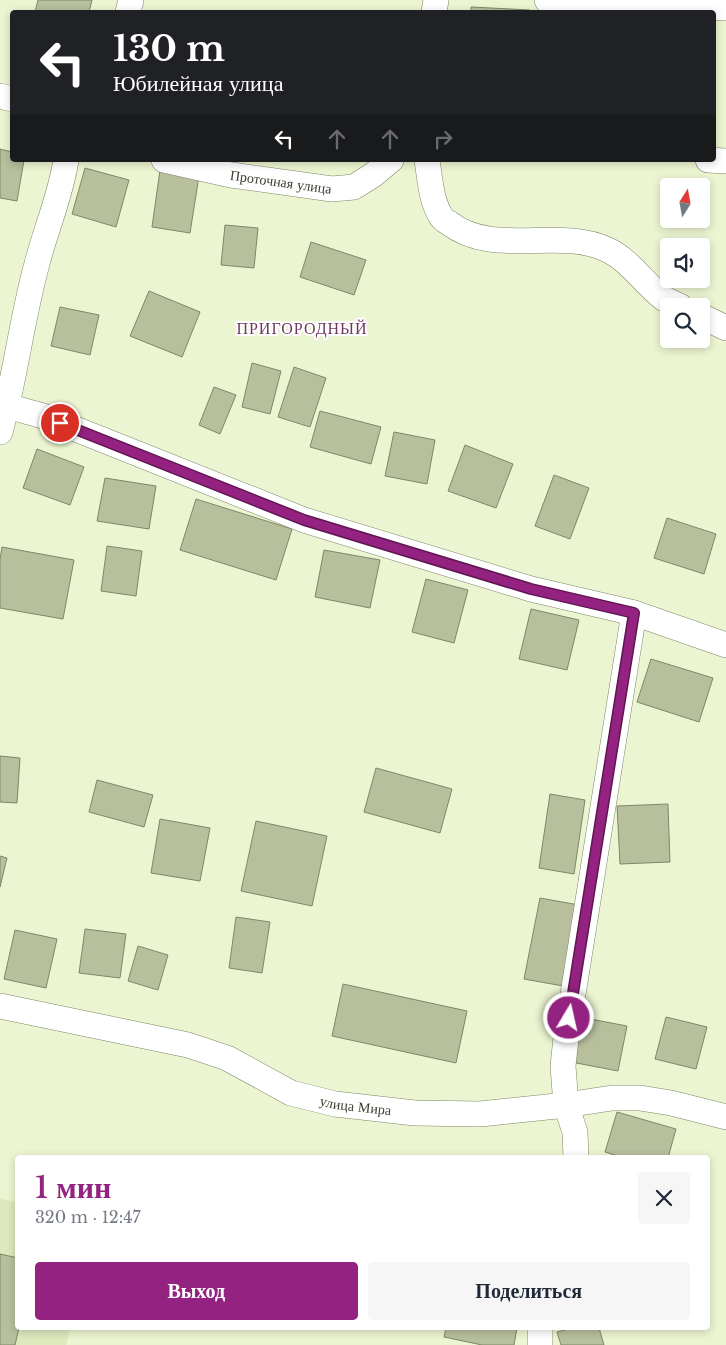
<!DOCTYPE html>
<html lang="ru">
<head>
<meta charset="utf-8">
<style>
	:root { --surface:#fff; --page:#f6f6f7; --text:#1f2937; --muted:#747a83; --accent:#942280 }
	body { margin:0; font-family:"Libre Baskerville",serif; background:var(--page); color:var(--text); height:100vh; display:flex; flex-direction:column; font-size:19px; white-space:nowrap }
	* { box-sizing:border-box; margin:0 }
	p { font-size:16px; color:var(--muted) }
	.icon { flex:none; width:28px; height:28px; fill:none; stroke:currentColor; stroke-width:2; stroke-linecap:round; stroke-linejoin:round }
	.map { position:relative; flex:1; overflow:hidden }
	.sheet { position:absolute; left:15px; top:1155px; width:695px; height:175px; display:flex; flex-direction:column; background:var(--surface); border-radius:5px; box-shadow:0 2px 8px #0003 }
	.sheet>* { flex:none }
	.banner { position:absolute; left:10px; top:10px; width:706px; height:152px; border-radius:5px; box-shadow:0 2px 8px #0003; background:#202124; color:#fff; overflow:hidden }
	.needle { width:32px; rotate:11deg }
	.controls { position:absolute; left:660px; top:178px; display:grid; gap:10px }
	.controls a { display:grid; place-items:center; width:50px; height:50px; border-radius:5px; background:var(--surface); box-shadow:0 2px 8px #0003; font-size:25px }
	.pin { position:absolute; display:grid; place-items:center; width:42px; height:42px; color:#fff; margin:-21px; border:2px solid #fff; border-radius:50%; box-shadow:0 1px 5px #0007 }
	.me { position:absolute; width:55px; margin:-28px; rotate:9deg; stroke-linejoin:round; filter:drop-shadow(0 0 4px #0008) }
	.turn { display:flex; align-items:center; gap:18px; height:105px; padding:0 20px; font-size:22px }
	.turn .icon { width:65px; height:65px; stroke-width:2.5 }
	.turn b { display:block; font-size:35px; line-height:42px }
	.lanes { display:flex; align-items:center; height:48px; padding:0 20px; background:#0003; justify-content:center; gap:25px; direction:ltr }
	.lanes .off { opacity:.35 }
	.round { display:grid; place-items:center; flex:none; width:52px; height:52px; border-radius:5px; background:var(--page) }
	.headline { display:flex; align-items:center; justify-content:space-between; height:85px; padding:0 20px }
	h1 { font-size:30px; font-weight:600; line-height:38px; color:var(--accent) }
	.action { display:flex; gap:10px; margin-top:auto; padding:10px 20px }
	.action a { flex:1; height:58px; border-radius:5px; background:var(--accent); color:#fff; font-size:20px; font-weight:600; line-height:58px; text-align:center }
	.action a+a { background:var(--page); color:var(--text) }
	.map>svg:first-child { display:block }
	.built { fill:#dee9bd }
	.building { fill:#b7bf9d; stroke:#7f8766 }
	.lines { fill:none; stroke-linecap:round; stroke-linejoin:round }
	.street-casing { stroke:#7e8665; stroke-width:26 }
	.street { stroke:#fff; stroke-width:25 }
	.route-casing { stroke:#601653; stroke-width:12 }
	.route { stroke:#942280; stroke-width:9 }
	.labels { text-anchor:middle; dominant-baseline:central; stroke-width:4; stroke-linejoin:round; paint-order:stroke }
	.street-label { font-size:14px; fill:#3b3e30; stroke:#fff }
	.quarter-label { font-size:16px; letter-spacing:1px; fill:#703763; stroke:#fff }
</style>
</head>
<body>
<div class="map">
<svg width="726" height="1345" viewBox="0 0 726 1345">
	<rect width="100%" height="100%" fill="#ecf5d1"/>
	<path class="built" d="M0 1198 17 1203 18 1328H70L66 1345H0Z"/>
	<path class="building" d="M38 0H92L89 12H35Z
		M471 7 530 10 529 12H471Z
		M0 149 12 152V160H24L17 201 0 198Z
		M85 168 129 180 116 227 72 214Z
		M160 170 199 176 190 233 152 227Z
		M225 225 258 228 254 268 221 265Z
		M311 242 366 260 354 295 300 277Z
		M149 291 200 312 182 357 130 336Z
		M60 307 99 315 90 355 51 346Z
		M252 363 281 371 270 414 242 407Z
		M294 367 326 378 310 427 278 417Z
		M214 387 236 395 220 434 199 425Z
		M320 411 381 427 371 464 310 447Z
		M394 432 435 440 427 484 385 476Z
		M465 445 513 464 496 508 448 491Z
		M37 449 84 467 70 505 23 488Z
		M554 475 589 488 570 539 535 526Z
		M105 478 156 486 149 529 97 521Z
		M196 499 292 529 276 580 180 550Z
		M667 518 716 534 704 574 654 558Z
		M107 546 142 551 136 596 101 591Z
		M2 547 74 560 63 619 0 608V559Z
		M324 550 380 560 370 608 315 597Z
		M426 579 468 590 454 643 412 632Z
		M531 609 579 620 567 670 519 659Z
		M651 659 713 678 699 722 637 702Z
		M0 756 20 758 17 803 0 802Z
		M376 768 452 789 440 833 364 812Z
		M97 780 153 795 144 827 89 812Z
		M550 794 585 800 574 874 539 868Z
		M668 804 670 862 620 864 617 806Z
		M160 819 210 828 200 881 151 873Z
		M256 821 327 836 312 906 241 891Z
		M0 856 7 858 0 887Z
		M540 898 579 905 563 986 524 979Z
		M236 917 270 922 262 973 229 968Z
		M85 929 126 934 120 978 79 973Z
		M15 930 57 939 46 988 4 979Z
		M138 946 168 955 158 990 128 981Z
		M343 984 467 1011 456 1063 332 1036Z
		M580 1017 627 1026 618 1071 571 1062Z
		M666 1017 707 1027 696 1069 655 1059Z
		M617 1112 676 1129 668 1158H624L605 1152Z
		M0 1254 18 1258V1328H19L15 1345H0Z
		M446 1328H517L514 1345H482L444 1337Z
		M572 1328H599L604 1345H561L557 1332Z"/>
	<g class="lines">
		<defs>
			<g id="street">
				<path d="M547 0 726 8"/>
				<path d="M128 12 131 0"/>
				<path d="M434 12 436 0"/>
				<path d="M0 96 12 99"/>
				<path id="s1" d="M164 160 231 175 332 189 354 187 373 175 391 160"/>
				<path d="M427 160C430 179 431 199 440 215 442 219 445 221 449 223 494 258 559 226 608 250 629 260 645 284 663 298 668 301 675 304 680 306"/>
				<path d="M708 160 726 161"/>
				<path d="M701 316 726 328"/>
				<path d="M0 404 43 416 304 520 531 589 634 613 726 645"/>
				<path d="M0 432C16 375 22 316 38 260 47 226 61 194 66 160"/>
				<path id="s2" d="M0 1006 188 1045 227 1058 291 1093 335 1104 415 1113 480 1114 566 1105 612 1098H640L671 1103 726 1117"/>
				<path d="M576 1158 575 1132 566 1105 563 1066 566 1038 634 613"/>
				<path d="M540 1328V1345"/>
			</g>
		</defs>
		<use href="#street" class="street-casing"/>
		<use href="#street" class="street"/>
	</g>
	<g class="lines">
		<defs>
			<path id="route" d="M60 423 304 520 531 589 634 613 569 1018"/>
		</defs>
		<use href="#route" class="route-casing"/>
		<use href="#route" class="route"/>
	</g>
	<g class="labels">
		<g class="street-label">
			<text stroke="none"><textPath href="#s1" startOffset="119">Проточная улица</textPath></text>
			<text stroke="none"><textPath href="#s2" startOffset="372">улица Мира</textPath></text>
		</g>
		<g class="quarter-label">
			<text x="302" y="328">ПРИГОРОДНЫЙ</text>
		</g>
	</g>
</svg>
<div class="controls">
<a><svg class="needle" viewBox="-14 -14 28 28"><path d="M0-13l5 13h-10z" fill="#e53935"/><path d="M0 13l5-13h-10z" fill="#747a83"/></svg></a>
<a><svg class="icon" aria-label="sound" viewBox="0 0 24 24"><path d="M4 9h4l5-4v14l-5-4H4zM17 9q2 3 0 6"/></svg></a>
<a><svg class="icon" aria-label="search" viewBox="0 0 24 24"><circle cx="10" cy="10" r="6"/><path d="M15 15l6 6"/></svg></a>
</div>
<div class="pin" style="left:60px;top:423px;background:#d93025"><svg class="icon" aria-label="arrive" viewBox="0 0 24 24"><path d="M6 21V4h12l-3 4 3 4H6"/></svg></div>
<svg class="me" style="left:569px;top:1018px" viewBox="-20 -20 40 40"><circle r="17" fill="#942280" stroke="#fff" stroke-width="3"/><path d="M0-11L8 9 0 5-8 9z" fill="#fff"/></svg>
<div class="banner">
<div class="turn"><svg class="icon" aria-label="left" viewBox="0 0 24 24"><path d="M17 20v-9H6M10 6l-5 5 5 5"/></svg><div><b>130 m</b>Юбилейная улица</div></div>
<div class="lanes"><svg class="icon" aria-label="left" viewBox="0 0 24 24"><path d="M17 20v-9H6M10 6l-5 5 5 5"/></svg><svg class="icon off" aria-label="ahead" viewBox="0 0 24 24"><path d="M12 20V5M6 11l6-6 6 6"/></svg><svg class="icon off" aria-label="ahead" viewBox="0 0 24 24"><path d="M12 20V5M6 11l6-6 6 6"/></svg><svg class="icon off" aria-label="right" viewBox="0 0 24 24"><path d="M7 20v-9h11M14 6l5 5-5 5"/></svg></div>
</div>
<section class="sheet">
<div class="headline"><div><h1>1 мин</h1><p>320 m · 12:47</p></div><a class="round"><svg class="icon" aria-label="close" viewBox="0 0 24 24"><path d="M6 6l12 12M18 6L6 18"/></svg></a></div>
<div class="action"><a>Выход</a><a>Поделиться</a></div>
</section>
</div>
</body>
</html>
